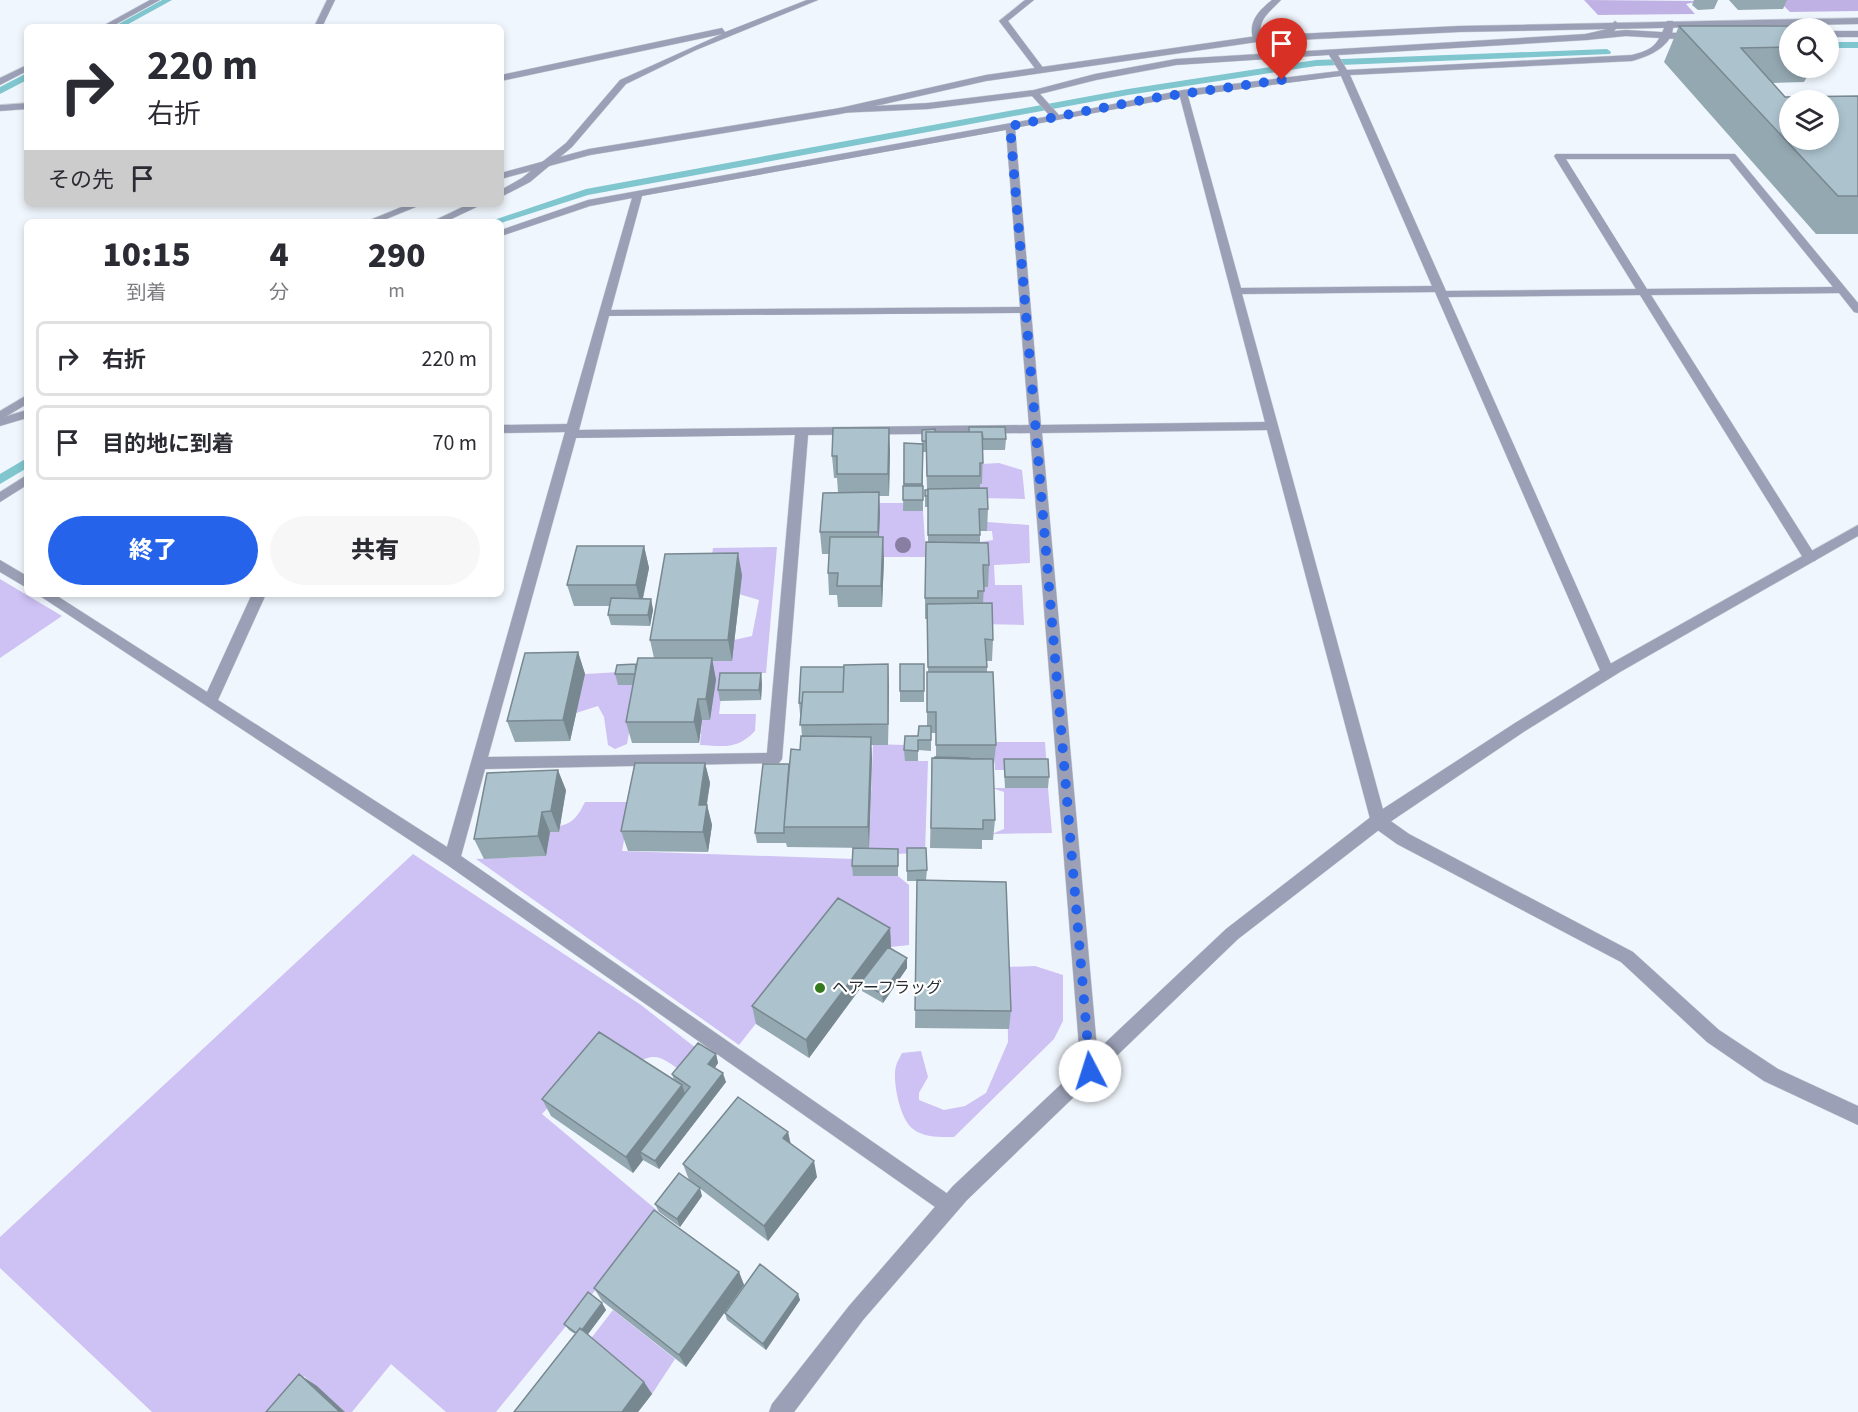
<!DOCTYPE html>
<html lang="ja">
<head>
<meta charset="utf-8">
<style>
	:root { --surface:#fff; --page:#f7f7f7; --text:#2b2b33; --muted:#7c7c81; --line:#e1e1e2; --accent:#2563eb }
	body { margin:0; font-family:"Source Sans 3","Noto Sans JP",sans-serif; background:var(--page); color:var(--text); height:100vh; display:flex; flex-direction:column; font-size:22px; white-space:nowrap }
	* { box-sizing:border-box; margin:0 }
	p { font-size:20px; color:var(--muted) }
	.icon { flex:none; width:33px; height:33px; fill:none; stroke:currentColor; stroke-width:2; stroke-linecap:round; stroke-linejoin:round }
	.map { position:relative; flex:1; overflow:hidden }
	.sheet { position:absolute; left:24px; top:219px; width:480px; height:378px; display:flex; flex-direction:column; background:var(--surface); border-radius:9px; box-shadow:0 3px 9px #0003 }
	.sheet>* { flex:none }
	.top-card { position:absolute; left:24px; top:24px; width:480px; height:183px; border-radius:9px; box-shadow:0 3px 9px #0003; background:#fff; color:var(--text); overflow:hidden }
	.tools { position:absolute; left:1779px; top:18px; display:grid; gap:12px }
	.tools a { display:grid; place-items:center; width:60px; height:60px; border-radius:50%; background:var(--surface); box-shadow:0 3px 9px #0003; font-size:30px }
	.pin { position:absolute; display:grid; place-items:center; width:51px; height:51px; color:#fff; margin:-62px -26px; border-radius:50% 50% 50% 0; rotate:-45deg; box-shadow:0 0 6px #0007 }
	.pin .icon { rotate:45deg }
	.me { position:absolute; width:66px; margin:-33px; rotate:355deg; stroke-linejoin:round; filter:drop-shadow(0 0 4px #0008) }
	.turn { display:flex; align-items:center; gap:21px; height:126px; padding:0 24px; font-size:27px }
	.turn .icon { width:78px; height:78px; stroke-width:2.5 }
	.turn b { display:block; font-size:42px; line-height:51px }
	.then { display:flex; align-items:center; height:57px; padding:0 24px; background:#0003; gap:12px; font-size:22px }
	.eta { display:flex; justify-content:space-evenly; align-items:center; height:102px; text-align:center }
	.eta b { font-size:36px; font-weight:800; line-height:42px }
	.primary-button { display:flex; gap:12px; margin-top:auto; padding:12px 24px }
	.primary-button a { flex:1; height:69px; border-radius:36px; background:var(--accent); color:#fff; font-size:24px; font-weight:800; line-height:69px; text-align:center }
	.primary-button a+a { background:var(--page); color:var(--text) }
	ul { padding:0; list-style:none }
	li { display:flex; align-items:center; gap:18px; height:75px; margin:0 12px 9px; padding:0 12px; border:3px solid var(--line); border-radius:9px }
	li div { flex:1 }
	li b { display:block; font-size:22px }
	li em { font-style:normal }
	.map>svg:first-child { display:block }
	.green { fill:#cec1f3 }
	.forest { fill:#bfb1e4 }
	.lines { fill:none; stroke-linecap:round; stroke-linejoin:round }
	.stream { fill:#7fc6cf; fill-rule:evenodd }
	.pedestrian-casing { stroke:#ccd2d9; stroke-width:1 }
	.minor-casing { stroke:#ccd2d9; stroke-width:1 }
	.tertiary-casing { stroke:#ccd2d9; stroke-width:1 }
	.pedestrian { fill:#9ba0b6; fill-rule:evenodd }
	.minor { fill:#9ba0b6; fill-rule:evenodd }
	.tertiary { fill:#9ba0b6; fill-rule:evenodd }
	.tree { fill:#887ea2 }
	.wall { fill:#94a8b1 }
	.shaded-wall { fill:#788890 }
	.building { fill:#acc3ce; stroke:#788890; stroke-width:1.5; fill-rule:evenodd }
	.route { stroke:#2563eb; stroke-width:10; stroke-dasharray:0 18 }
	.poi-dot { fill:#34791b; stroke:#fff; stroke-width:2 }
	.labels { text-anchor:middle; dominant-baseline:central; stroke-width:4.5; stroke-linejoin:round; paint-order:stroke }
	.poi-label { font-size:16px; fill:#282e34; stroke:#fff; text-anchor:start }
</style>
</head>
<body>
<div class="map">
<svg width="1858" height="1412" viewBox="0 0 1858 1412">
	<rect width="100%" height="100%" fill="#f0f6fd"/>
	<path class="green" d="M999 463 1022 470 1025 499 979 498V484H982V464Z
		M880 503H903L904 511H923L926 557H878Z
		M987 522 1029 525 1030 563 994 565 995 585H1022L1024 625 977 624 982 586H988L979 542 993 540 992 531H987Z
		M777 547 766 673 724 674 719 714H756L755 731C737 750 724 746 700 745L702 720H710L716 680 646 661H731L734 640 752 636 759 600 739 594 709 575 713 548Z
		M0 579 62 616 0 658Z
		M620 672 638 684 627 744 615 749 608 745 604 717 598 706 576 713 585 674Z
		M994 742H1045L1047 770H995Z
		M873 744 905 745V761H928L925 853 857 855V848L869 847Z
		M992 788H1048L1052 833 992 834 1004 829V792Z
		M585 802H631L622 851 854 859 853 876H898L909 885V945L891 947 839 918 739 1045 476 859 546 856 550 832H559L560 826C574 823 579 814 585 802Z
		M413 854 641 1005 701 1052 684 1073C663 1059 656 1049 633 1066L603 1047 542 1114 659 1212 496 1412H446L391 1364 352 1412H344L304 1376 273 1412H152L0 1268V1237Z
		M1035 966 1063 975V1021L1054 1039 954 1137C941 1137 924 1138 913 1129 900 1120 892 1081 896 1066 897 1062 900 1057 902 1053L921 1051 928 1077 919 1093V1100L944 1110 965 1106 986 1093 1008 1042 1007 967Z
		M613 1310 675 1359 652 1394 589 1341Z"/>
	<path class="forest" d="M1584 0 1701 1 1686 4 1695 14 1598 15Z
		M1778 0H1858V11L1790 12Z"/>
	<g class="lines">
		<path class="stream" d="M162 0H172L123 27H113Z
			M1828 42H1858V48H1828Z
			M1607 49 1611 52 1610 54 1316 66 1128 95 588 195 501 223 488 222 586 189 1128 89 1316 60Z
			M27 73V80L0 94V87Z
			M27 458V468L0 484V474Z"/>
		<defs>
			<path id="pedestrian" d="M1626 30 1694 34 1698 37 1694 40 1626 36 1586 40 1582 37 1586 34Z
				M1828 31H1858V37H1828Z"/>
			<path id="minor" d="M150 0H160L111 27H101Z
				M327 0H335L322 27H314Z
				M807 0H818L696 50 626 84 572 147 530 182 501 197V190L522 178 566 143 620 80 722 34 501 81V75L722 28 725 32Z
				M1025 0H1034L1008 21 1044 69 1040 72 1037 71 999 21Z
				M1272 0H1281C1269 13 1257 19 1261 39L1254 41C1247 23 1258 11 1272 0Z
				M1615 21 1619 24 1613 33 1586 40 1338 55 1347 70 1632 55C1656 49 1658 43 1667 21H1673C1676 45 1651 56 1632 61L1350 75 1446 291 1636 289 1554 156 1556 154H1735L1858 303V313L1854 312 1839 293 1651 295 1815 555 1817 558 1815 561H1805L1640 295 1448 297 1615 673 1608 679 1603 677 1435 292 1242 294 1385 817 1409 834 1633 952 1719 1030 1778 1069 1858 1106V1125L1764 1081 1707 1042 1621 962 1397 844 1372 826 1267 430 1042 433 1099 1071 1097 1077 1090 1080 1083 1077 1081 1071 1030 433 808 435 782 759 779 763 485 769 461 856 955 1199 958 1206 955 1213 948 1216 446 864 37 594H54L207 692 252 594H266L218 700 447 847 565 432 501 433V425L567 424 632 198 590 206 501 236V230L588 200 1050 116 1032 96 928 109 837 113V109L840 108 928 103 1034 90 1095 74 1176 59 1586 34 1607 29ZM1329 55 1339 71 1183 90 1059 115 1040 94 1096 80 1176 65ZM1341 76 1432 286 1241 288 1188 96ZM1180 97 1265 422 1041 425 1015 128ZM1006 130 1020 307 611 310 642 196ZM1566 159H1729L1833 287 1647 289ZM1020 313 1029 425 579 430 609 316ZM795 435 767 753 488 757 576 438Z
				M27 65V71L0 85V78Z
				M27 103V109L0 111V105Z
				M469 204H483L445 222H431Z
				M27 410V418L0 426V418Z
				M27 475V485L0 502V492Z
				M0 560 27 576V588L0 572Z"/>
			<path id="tertiary" d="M1858 18V24L1459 32 1257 42 986 81 840 114 590 155 501 179V173L589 149 840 108 986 75 1257 36 1459 26Z
				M409 204H423L379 222H365Z
				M27 395V404L0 420V411Z
				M1858 525V536L1620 672 1525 731 1384 826 1238 939 967 1200 863 1320 794 1412H769L772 1404 849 1306 953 1186 1226 929 1372 816 1515 723 1610 664Z"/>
		</defs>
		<use href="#pedestrian" class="pedestrian-casing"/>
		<use href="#minor" class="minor-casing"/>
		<use href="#tertiary" class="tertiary-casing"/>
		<use href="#pedestrian" class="pedestrian"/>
		<use href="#minor" class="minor"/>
		<use href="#tertiary" class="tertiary"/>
	</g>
	<circle class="tree" cx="903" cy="545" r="8"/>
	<path class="wall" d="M1683 0H1718L1714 9 1698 10 1692 5 1694 0Z
		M1729 0H1787L1783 9 1738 10Z
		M1679 26 1790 28V68H1812L1804 82 1772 83 1785 97 1858 96V234H1816L1664 62Z
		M922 430 935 432 1006 439 1005 450H983L982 484H980V488L988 509 987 531H980V543L989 565 988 587H984L983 603 993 640 992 661H987V672L996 745 994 765H993L995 820 993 840H982V849L930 848 932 758H935L936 757V733H931V751L918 750V761H905L904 750 927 726V672H928L927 619H925V598L928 542V507H925V490H927L926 452H923V511H903L904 443 922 444Z
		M890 450 889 496H879L880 514 879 537 884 559 882 607H838L837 595H829L828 573 829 554H822L820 532 838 492 837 478H834L832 456Z
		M644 546 649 568 643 599H651L653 610 650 626 611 625 608 615 610 606H574L567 585Z
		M742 575 732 661H712L716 680 710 720H702L699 743H632L626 722 633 685H618L615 674 636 664 654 658 650 640Z
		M578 652 585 674 570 741 515 742 507 721Z
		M888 664V745H871L872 758 869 848 787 847 786 843H757L755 833 789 764 800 750 802 736 799 703 844 667Z
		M900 664H924V702H900Z
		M761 673 762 684 761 700 720 701 718 690Z
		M1004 759 1049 777 1048 788H1005L1004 770Z
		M705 763 710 783 707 805 712 825 708 852 628 851 621 831Z
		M566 790 559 832H550L546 856 484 859 474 839Z
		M907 848 927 870 926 880 1011 1011 1009 1029 915 1028 917 881H907Z
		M898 849V876H853L852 866Z
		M890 928 891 947 890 948 907 968 883 1003 862 991V986L809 1058 756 1024 752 1006Z
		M716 1054 718 1063 715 1068 726 1082 659 1169 643 1160 633 1173 551 1116 542 1099 674 1080 672 1074Z
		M788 1132 791 1144 817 1177 768 1241 689 1180 683 1164Z
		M702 1196 680 1227 659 1212 655 1204Z
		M739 1272 744 1285 686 1367 602 1301 594 1288Z
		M798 1294 800 1300 766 1350 727 1320 725 1313Z
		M602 1303 606 1310 587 1335 644 1382 652 1394 638 1412H514L575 1334 569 1330 564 1324Z"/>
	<path class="shaded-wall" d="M889 428 890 450 889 496 888 474Z
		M879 492 880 514 878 554V532Z
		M883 537 884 559 882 607 881 586Z
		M644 546 649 568 641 606 636 585Z
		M738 553 742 575 732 661 728 640Z
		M651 599 653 610 650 626 648 615Z
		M578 652 585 674 570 741 563 720Z
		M712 658 716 680 710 720 706 699Z
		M888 664 889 686 888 745Z
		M761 673 762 684 761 700 759 690Z
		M698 699 702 720 699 743 694 722Z
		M871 737 872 758 869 848 868 827Z
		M705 763 710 783 703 825 699 805Z
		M558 770 566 790 559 832 551 811Z
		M707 805 712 825 708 852 703 832Z
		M542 812 550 832 546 856 538 836Z
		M890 928 891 947 864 983 861 982 862 986 809 1058 806 1040Z
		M907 958V968L883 1003 882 994Z
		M716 1054 718 1063 711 1073 708 1064Z
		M723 1073 726 1082 659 1169 655 1161Z
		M682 1085 688 1102 640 1152 643 1160 633 1173 626 1157Z
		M788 1132 791 1148 783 1138Z
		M814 1161 817 1177 768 1241 764 1226Z
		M700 1188 702 1196 680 1227 677 1219Z
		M739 1272 744 1285 686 1367 679 1355Z
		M798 1294 800 1300 766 1350 763 1344Z
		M602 1303 606 1310 583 1341 578 1334Z
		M299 1374 317 1386 345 1412H340Z
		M644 1382 652 1394 638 1412H622Z"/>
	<path class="building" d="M1679 26H1804L1807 28H1790V47L1741 48 1785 97 1858 96V196H1838ZM1790 100H1828V140H1790Z
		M969 427H1005L1006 439H983L982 432H969Z
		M833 428H889L888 474H837V456H832Z
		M935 429V432H926V441H922V430Z
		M926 432H982L983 463H980V476H927Z
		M904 443 923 444 922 484H904Z
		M903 486H923V500H903Z
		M987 488 988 509H979L980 535H928V489Z
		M925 490H928V496H925Z
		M879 492 878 532H820L823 493Z
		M830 537H883L881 586H837L838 573H828Z
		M926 542 988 543 989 565H983L984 591H978V598H925Z
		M577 546H644L636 585H567Z
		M738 553 728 640H650L665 554Z
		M611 598 651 599 648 615H608Z
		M992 603 993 640 985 639 987 667H928L927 604Z
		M578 652 563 720 507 721 525 653Z
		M638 658H712L706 699H698L694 722H626Z
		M636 664 635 674H615L617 665Z
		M888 664V724L800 725 803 692H843L844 665Z
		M900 664H924V691H900Z
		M801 667H844L843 692H803L802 703H799Z
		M927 672H993L996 745H936V712H927Z
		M720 673H761L759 690H718Z
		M919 726H931V740H918V751L904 750 905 736H918Z
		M801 736 871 737 868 827H784L791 749 800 750Z
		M935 757 969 758V759L935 758Z
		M932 758 993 759 995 820H983V829L931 828Z
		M1004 759H1048L1049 777H1005Z
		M635 763H705L699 805H707L703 832 621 831Z
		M763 764H789L784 827V833H755Z
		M558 770 551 811 542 812 538 836 474 839 487 773Z
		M853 848 898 849V866H852Z
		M907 848H926L927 870 907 871Z
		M917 880 1006 882 1011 1011 915 1010Z
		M838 898 890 928 806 1040 752 1006Z
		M888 947 907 958 882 994 861 982Z
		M599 1032 682 1085 626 1157 542 1099Z
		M698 1043 716 1054 708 1064 723 1073 655 1161 640 1152 690 1087 672 1074Z
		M738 1097 788 1132 783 1138 814 1161 764 1226 683 1164Z
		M679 1173 700 1188 677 1219 655 1204Z
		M654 1210 739 1272 679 1355 594 1288Z
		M760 1264 798 1294 763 1344 725 1313Z
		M588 1292 602 1303 582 1330 580 1328 576 1333 564 1324Z
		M580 1328 644 1382 622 1412H514Z
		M299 1374 340 1412H266Z"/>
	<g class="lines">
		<path class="route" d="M1090 1071 1010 126 1153 98 1282 80"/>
	</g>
	<circle class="poi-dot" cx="820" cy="988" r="6"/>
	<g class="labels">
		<g class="poi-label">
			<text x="832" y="988">ヘアーフラッグ</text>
		</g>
	</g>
</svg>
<div class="tools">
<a><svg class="icon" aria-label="search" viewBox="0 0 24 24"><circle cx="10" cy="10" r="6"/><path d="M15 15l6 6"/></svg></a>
<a><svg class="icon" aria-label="layers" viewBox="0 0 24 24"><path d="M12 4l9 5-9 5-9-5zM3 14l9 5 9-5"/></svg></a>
</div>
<div class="pin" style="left:1282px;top:80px;background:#d93025"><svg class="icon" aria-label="arrive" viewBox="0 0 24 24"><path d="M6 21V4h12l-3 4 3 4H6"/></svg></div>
<svg class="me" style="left:1090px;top:1071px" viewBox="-20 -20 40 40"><circle r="19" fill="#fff"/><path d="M0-13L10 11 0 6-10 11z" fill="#2563eb"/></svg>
<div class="top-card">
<div class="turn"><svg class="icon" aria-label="right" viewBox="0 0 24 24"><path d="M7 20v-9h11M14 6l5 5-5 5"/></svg><div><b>220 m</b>右折</div></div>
<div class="then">その先<svg class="icon" aria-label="arrive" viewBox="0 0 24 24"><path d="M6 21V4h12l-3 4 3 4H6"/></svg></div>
</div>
<section class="sheet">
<div class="eta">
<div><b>10:15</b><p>到着</p></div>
<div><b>4</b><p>分</p></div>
<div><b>290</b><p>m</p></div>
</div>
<ul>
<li><svg class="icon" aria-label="right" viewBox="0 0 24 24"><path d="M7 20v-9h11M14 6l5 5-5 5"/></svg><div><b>右折</b></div><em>220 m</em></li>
<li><svg class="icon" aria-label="arrive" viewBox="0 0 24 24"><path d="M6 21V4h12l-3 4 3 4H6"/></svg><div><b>目的地に到着</b></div><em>70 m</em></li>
</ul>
<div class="primary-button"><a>終了</a><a>共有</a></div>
</section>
</div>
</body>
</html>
